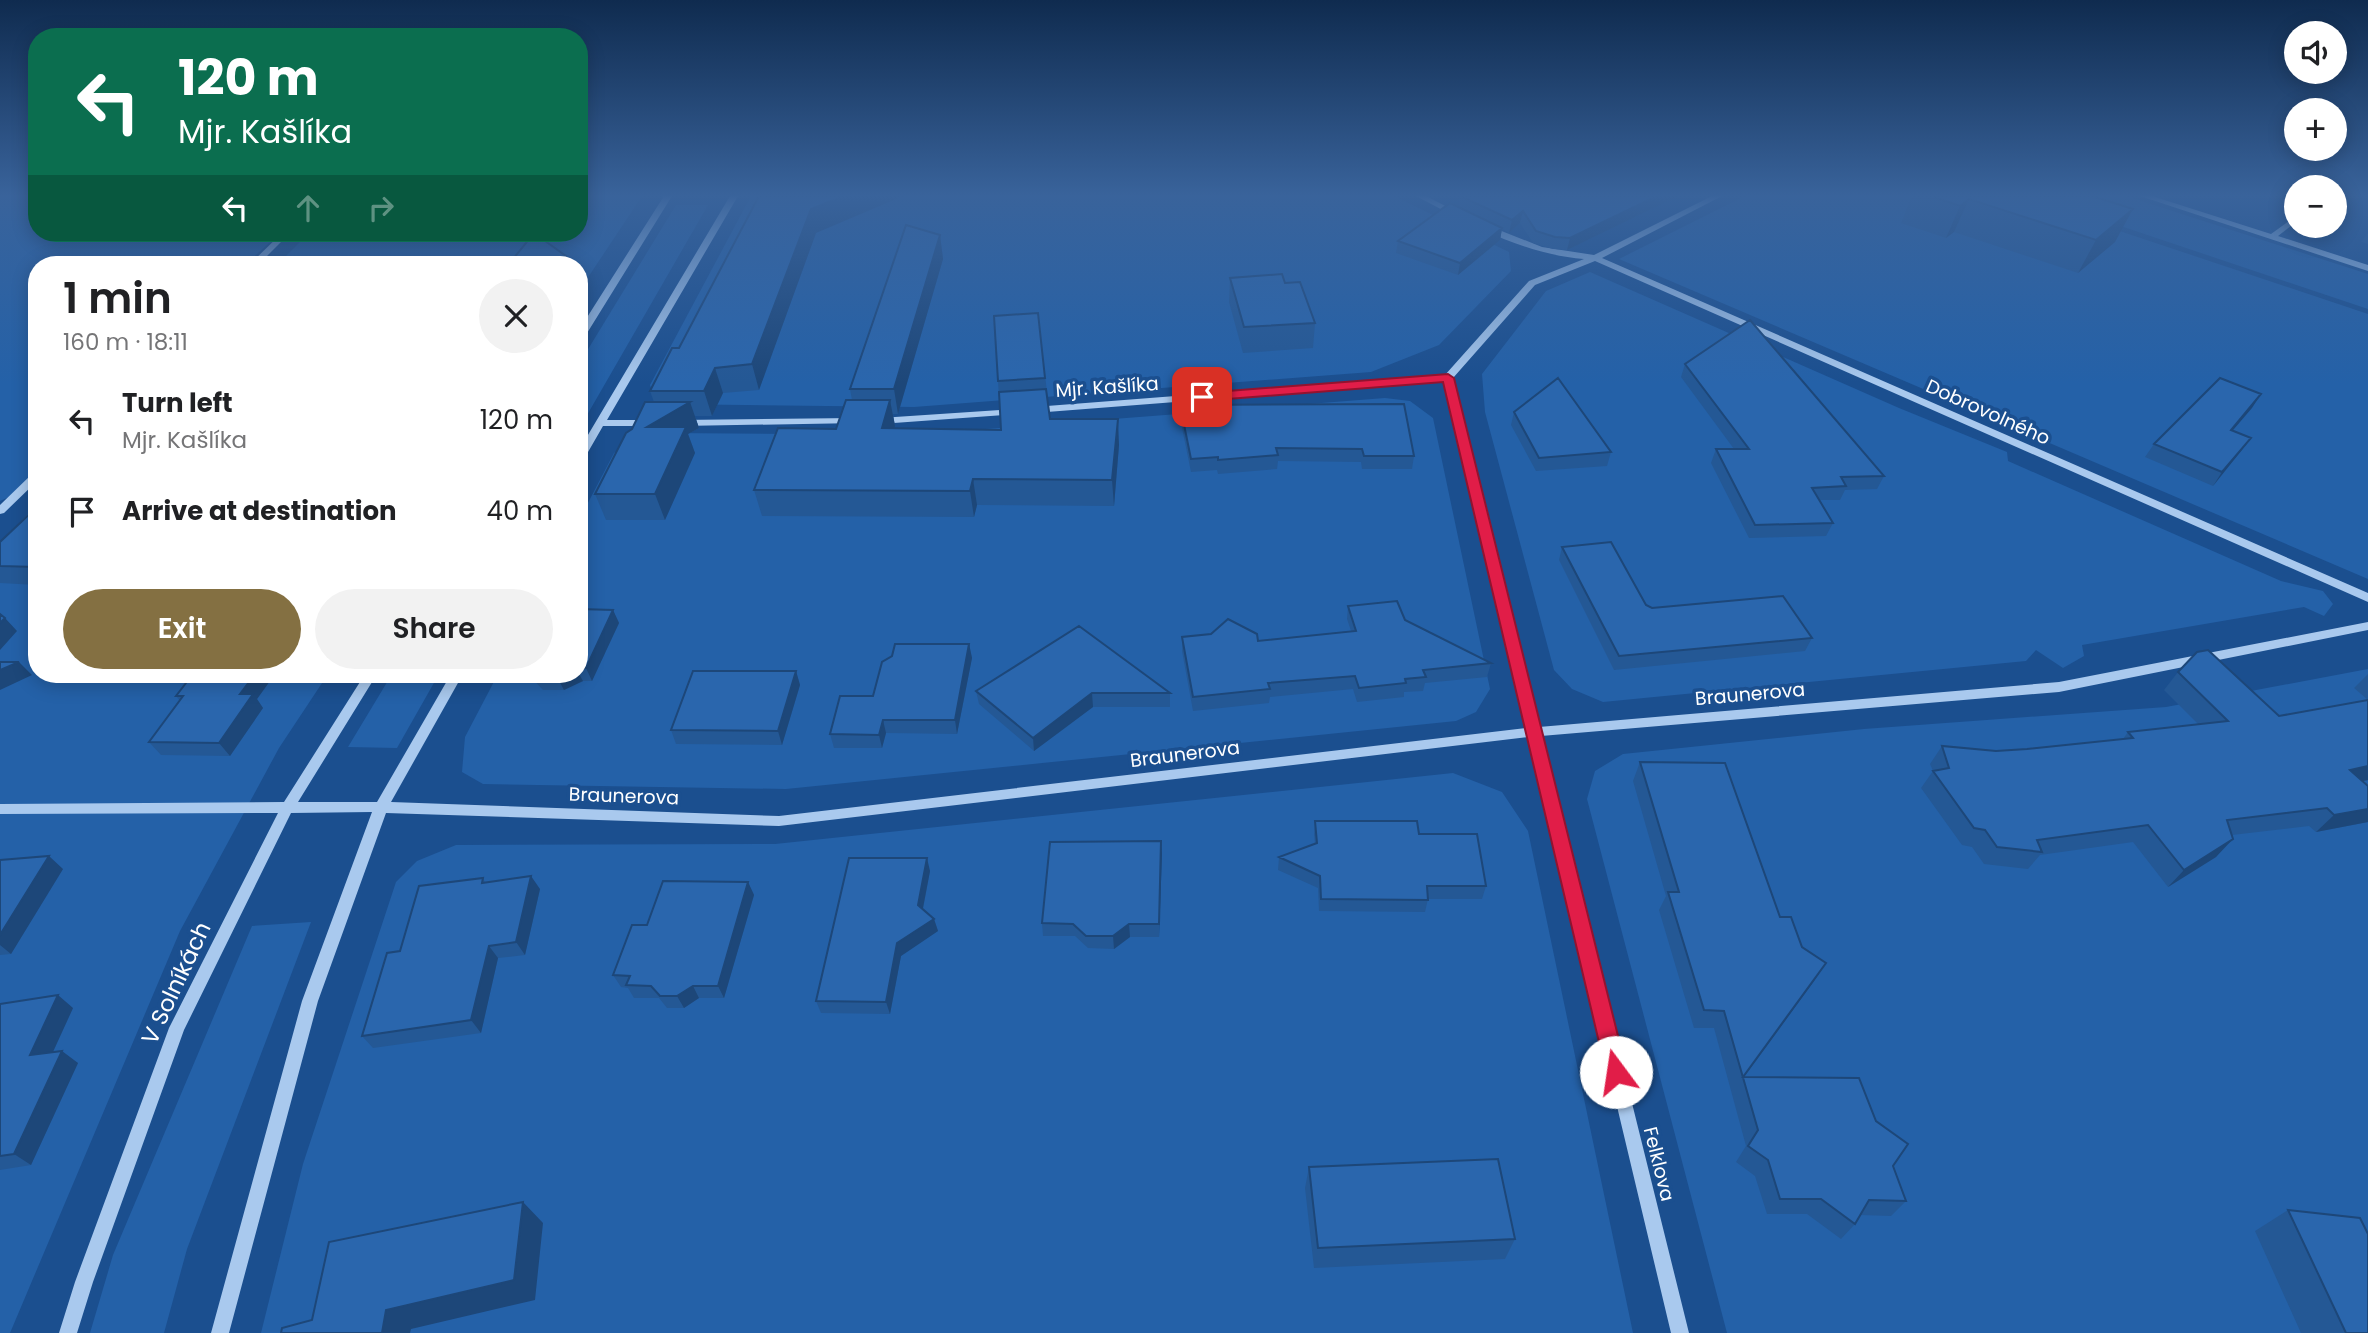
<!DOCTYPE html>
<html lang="en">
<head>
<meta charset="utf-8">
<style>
	:root { --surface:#fff; --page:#f2f2f2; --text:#202124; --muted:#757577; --accent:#847042 }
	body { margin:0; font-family:Poppins,sans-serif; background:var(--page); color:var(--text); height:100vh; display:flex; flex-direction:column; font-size:26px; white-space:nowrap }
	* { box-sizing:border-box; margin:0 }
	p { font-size:23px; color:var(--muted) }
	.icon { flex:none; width:38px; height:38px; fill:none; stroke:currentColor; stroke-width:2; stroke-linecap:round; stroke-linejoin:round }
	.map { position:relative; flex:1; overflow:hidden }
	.drawer { position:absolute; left:28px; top:256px; width:560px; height:427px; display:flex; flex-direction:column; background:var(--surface); border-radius:28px; box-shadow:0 4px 18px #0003 }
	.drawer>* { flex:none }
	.guide { position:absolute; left:28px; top:28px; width:560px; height:214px; border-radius:28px; box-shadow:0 4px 18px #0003; background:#0b6e4f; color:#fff; overflow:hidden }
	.tools { position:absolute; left:2284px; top:21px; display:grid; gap:14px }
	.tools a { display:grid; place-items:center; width:63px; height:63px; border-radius:50%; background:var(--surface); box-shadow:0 4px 18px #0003; font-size:35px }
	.pin { position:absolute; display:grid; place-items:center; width:60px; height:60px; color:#fff; margin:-30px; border-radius:14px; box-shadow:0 4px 10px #0006 }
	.me { position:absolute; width:77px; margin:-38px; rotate:346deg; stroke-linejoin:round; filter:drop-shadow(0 0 5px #0008) }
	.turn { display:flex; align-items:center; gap:24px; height:147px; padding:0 35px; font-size:32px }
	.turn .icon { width:91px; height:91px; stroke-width:2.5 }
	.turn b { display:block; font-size:49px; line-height:60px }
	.lanes { display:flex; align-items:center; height:66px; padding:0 35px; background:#0003; justify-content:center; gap:35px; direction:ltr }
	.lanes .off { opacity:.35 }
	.round { display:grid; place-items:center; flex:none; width:74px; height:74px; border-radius:37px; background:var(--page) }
	.overview { display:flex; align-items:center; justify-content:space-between; height:119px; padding:0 35px }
	h1 { font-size:42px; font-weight:600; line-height:52px }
	.primary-button { display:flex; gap:14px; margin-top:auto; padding:14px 35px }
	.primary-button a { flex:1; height:80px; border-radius:42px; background:var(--accent); color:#fff; font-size:28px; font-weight:600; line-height:80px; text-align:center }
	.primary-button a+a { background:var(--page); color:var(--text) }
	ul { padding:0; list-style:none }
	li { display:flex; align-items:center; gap:21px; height:91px; padding:0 35px }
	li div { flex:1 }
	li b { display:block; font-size:26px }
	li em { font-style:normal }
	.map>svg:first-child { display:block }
	.green { fill:#2461a8 }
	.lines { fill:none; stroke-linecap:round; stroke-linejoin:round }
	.minor { fill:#a9c9ee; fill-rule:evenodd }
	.wall { fill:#245895 }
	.shaded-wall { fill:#1d4779 }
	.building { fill:#2a66ad; stroke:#1d4779; stroke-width:2 }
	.route { fill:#e11d48; stroke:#92132f; stroke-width:2 }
	.labels { text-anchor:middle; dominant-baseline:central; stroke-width:7; stroke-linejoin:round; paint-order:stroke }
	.street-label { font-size:19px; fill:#fff; stroke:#1b4f8f }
	.near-street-label { font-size:23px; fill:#fff; stroke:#1b4f8f }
</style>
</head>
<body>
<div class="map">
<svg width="2368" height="1333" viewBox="0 0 2368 1333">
	<rect width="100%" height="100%" fill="#1b4f8f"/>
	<path class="green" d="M0 196H37V233H280L246 264H37V470L9 497 0 501Z
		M579 196H642L579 291V264H278L309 233H579Z
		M751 196H1394L1509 252 1511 271 1439 345 1371 372 914 407 666 404 654 397 650 385Z
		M1745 196H2015L2368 314V579L1619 259Z
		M2031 196H2126L2368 274V309Z
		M676 205H708L579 429V364Z
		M1590 272 1899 408 2007 452 2008 461 2281 581 2323 591 2333 604 2324 616 2304 607 2082 645 2084 656 2063 668 2036 650 2026 661 1603 702 1572 689 1554 670 1485 412 1482 374 1546 291Z
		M1385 398 1410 401 1433 418 1490 689 1476 712 1456 721 786 789 483 784 462 772 465 737 498 674H579V520L614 453 632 442 666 433 908 435Z
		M37 505V674H328L279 748 180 931 10 1333H0V542Z
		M2368 669V1333H1727L1587 799 1595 771 1623 754 1864 729 2166 707Z
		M392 674H439L397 748 348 747Z
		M1453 773 1502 792 1528 831 1633 1333H261L303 1164 396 882 417 861 456 845 775 844Z
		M311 922 187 1249 164 1333H90L113 1255 252 926Z"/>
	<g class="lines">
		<path class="minor" d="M664 196H672L584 338 579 341V330Z
			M730 196H738L607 420H648L653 423 648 426H603L584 459 579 462V450Z
			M1416 196H1426L1461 214 1454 216Z
			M1712 196H1722L1602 258 2368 593V602L1595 261 1535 285 1453 378 1539 727 2059 682 2368 622V630L2059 692 1541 736 1689 1333H1671L1529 737 779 826 386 813 318 1001 229 1333H211L302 1001 372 812 291 813 184 1030 93 1282 77 1333H59L75 1282 169 1028 278 813 0 814V804L284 802 365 674H377L298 802H377L451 674H463L391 802 779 816 1527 728 1444 381 1034 413 1029 410 1034 407 1445 375 1529 281 1584 259C1548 256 1516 245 1483 230V226H1489L1542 247 1594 255Z
			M2140 196H2152L2271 234 2296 216V222L2278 236 2368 265V271Z
			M282 233H290L259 264H250Z
			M1015 409 1019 410V414L880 424 875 421 880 418Z
			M855 418 859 419V423L681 426 676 423 681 420Z
			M37 472V481L4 513 0 514V505L33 473Z"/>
	</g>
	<path class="wall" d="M1460 196H1678L1567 250 1553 249 1533 243 1520 223 1509 233 1502 229 1500 240 1458 275 1396 253 1398 241 1458 207Z
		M1912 196H2092L2115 242 2078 273 1954 232 1946 238 1901 223Z
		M2229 196H2246L2241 200Z
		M816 233 759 390 723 393 712 416H695L699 428 688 434 695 453 665 520H606L595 494 654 402 650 391 679 348Z
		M2368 233V244L2361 242Z
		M940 235 943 259 898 414H893L895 426 894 428 1001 430 998 381 1038 313 1050 419 1119 445 1114 506 977 505 974 517 762 516 754 490 836 429 852 400 850 389Z
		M1230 278 1285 283 1315 323 1313 348 1243 353 1229 302Z
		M1685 364 1884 476 1877 489 1845 490 1840 500H1820L1833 523 1826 536 1749 538 1711 463 1716 449H1734L1681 377Z
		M2261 394 2232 430 2251 438 2213 486 2145 457 2154 444Z
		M1180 405 1414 456 1412 469H1362L1361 462 1278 461 1277 469 1218 474 1217 470 1191 472 1180 418Z
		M1514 412 1611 452 1607 466 1536 471 1511 425Z
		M37 507V585L0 583V542Z
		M1562 547 1652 608 1812 638 1805 651 1614 670 1559 560Z
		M1348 606 1405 620 1491 663 1487 677 1425 683 1423 691 1404 692V697L1357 702 1353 689 1270 697 1269 703 1193 711 1182 651V637L1258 641 1351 631 1347 619Z
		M579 609 613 610 619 623 592 681H583L564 690H543L528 674H579Z
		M969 644 972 658 957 734 886 733 882 748H834L830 734 873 696Z
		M796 671 800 685 782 745 676 744 671 730Z
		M2178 672 2279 716 2368 700V780L2363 781 2368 786V822L2316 832 2309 826 2232 835 2216 857 2168 887 2133 842 2040 855 2028 869 1984 864 1972 847 1962 845 1921 788 1933 771 1930 764 1942 746 1996 751 2027 749 2123 739 2128 732 2198 724 2164 690Z
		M193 674H275L257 699 263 708 230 756 161 755 149 742 180 701 176 696Z
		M2368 674V700L2354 688Z
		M976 691 1170 693V707H1093L1034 751 979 704Z
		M1640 762 1780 917 1814 981 1744 1077 1893 1166 1906 1201 1891 1216 1860 1215 1855 1224 1841 1239 1807 1214H1767L1755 1176 1736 1162 1746 1146 1714 1028H1694L1659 910 1666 896 1633 781Z
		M1315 821 1419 834 1486 886 1482 899H1428L1425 912 1319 911 1318 888 1278 870 1279 857 1315 844 1314 834Z
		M1161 841 1159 937H1130L1114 949 1088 948 1075 936H1043L1042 923Z
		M0 860 63 869 11 954 0 955Z
		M930 871 923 909 934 919 938 931 901 956 890 1014 821 1013 816 1001Z
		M483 878 485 882 540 889 525 955 498 958 481 1033 373 1048 362 1036 400 951Z
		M748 882 754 895 724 998H699L684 1008H667L659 998H634L628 988 621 987 613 975 647 925Z
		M0 1004 73 1008 53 1052 78 1063 31 1165 0 1170Z
		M1309 1167 1515 1239 1505 1259 1314 1268 1305 1188Z
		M2288 1210 2368 1333H2301L2255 1231Z"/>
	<path class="shaded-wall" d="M844 196H903L816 233 759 390 752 364 811 209Z
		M1657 196H1678L1567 250 1570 238Z
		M1969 199 1954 232 1946 238 1960 206Z
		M2133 209 2115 242 2078 273 2096 240Z
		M1523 211 1520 223 1509 233 1512 220Z
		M1502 228 1500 240 1458 275 1460 263Z
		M940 235 943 259 898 414 894 389Z
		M566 256 569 264H561Z
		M715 368 723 393 712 416 704 391Z
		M2261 394 2252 408 2222 443 2231 430Z
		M890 400 895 426 887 454 882 428Z
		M690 402 699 428 688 434 695 453 665 520 655 494 647 427Z
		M1118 419 1119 445 1114 506 1112 480Z
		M2251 438 2241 451 2213 486 2222 472Z
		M973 479 977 505 974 517 970 491Z
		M613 610 619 623 592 681 586 668Z
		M5 618 17 631 0 650V623Z
		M969 644 972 658 957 734 955 720Z
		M19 662 32 675 0 690V670Z
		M796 671 800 685 782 745 778 731Z
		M255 674H275L257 699 263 708 230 756 219 743 240 694Z
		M564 674H579L583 681 564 690 557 677Z
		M1092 693 1093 707 1034 751 1033 738Z
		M883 720 886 733 882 748 879 735Z
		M2368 766V780L2332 787 2350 770Z
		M2368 809V822L2316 832 2334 815Z
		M2233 839 2216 857 2168 887 2184 870Z
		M1161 841 1162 854 1159 937V924Z
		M49 856 63 869 11 954 0 945V935Z
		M927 858 930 871 921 918 918 905Z
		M531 876 540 889 525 955 516 942Z
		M748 882 754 895 724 998 718 986Z
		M934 919 938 931 901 956 890 1014 886 1002 897 943Z
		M1129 924 1130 937 1114 949 1113 936Z
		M489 946 498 958 481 1033 471 1020Z
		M1826 963 1814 981 1743 1078V1077Z
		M693 986 699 998 684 1008 677 996Z
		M58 995 73 1008 46 1067 30 1055Z
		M62 1051 78 1063 31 1165 14 1154Z
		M523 1202 543 1223 535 1300 411 1329 410 1333H382L386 1310Z"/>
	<path class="building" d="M759 196H844L811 209 752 364 715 368 704 391H650L672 348H679Z
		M1460 196H1657L1570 238 1555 237 1536 231 1523 211 1512 220Z
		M1931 196H2092L2133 209 2096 240 1969 199 1960 206Z
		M1450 203 1502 228 1460 263 1398 241Z
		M906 225 940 235 894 389H850Z
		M534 233 566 256 561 264H509Z
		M1282 274 1285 283 1300 282 1315 323 1244 327 1230 278Z
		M1038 313 1045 378 998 381 994 316Z
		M1750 320 1884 476 1841 477 1846 486 1812 488 1833 523 1755 525 1716 449H1749L1685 364Z
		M1558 378 1611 452 1539 458 1514 412Z
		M2220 378 2261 394 2231 430 2251 438 2222 472 2154 444Z
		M1046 389 1050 419H1118L1112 480 973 479 970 491 754 490 778 428 836 429 846 400H890L882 428 1001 430 999 392Z
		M645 402H690L647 427H686L655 494H595L626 433 632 429Z
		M1404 404 1414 456H1364L1362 449 1276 448 1278 455 1218 460V457L1191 459 1180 405Z
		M37 507V567L0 566V542Z
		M1611 542 1646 605 1652 608 1783 596 1812 638 1619 656 1562 547Z
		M1397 601 1405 620 1491 663 1423 670 1426 677 1405 679 1406 683 1359 688 1355 676 1268 683 1270 689 1193 697 1182 637 1211 634 1228 619 1257 634 1258 641 1356 631 1348 606Z
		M579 609 613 610 586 668H579Z
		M0 614 5 618 0 623Z
		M1079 626 1170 693H1092L1033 738 976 691Z
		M895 644H969L955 720H883L879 735 830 734 840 696H873L882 662 892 656Z
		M2208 650 2279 716 2368 700V766L2350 770 2368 786V809L2334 815 2327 808 2227 820 2233 839 2184 870 2148 825 2037 840 2042 852 1997 847 1985 830 1974 828 1933 771 1949 768 1942 746 1996 751 2027 749 2133 738 2128 732 2228 721 2178 672 2197 652Z
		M0 662H19L0 670Z
		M693 671H796L778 731 671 730Z
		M193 674H255L240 694H253L219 743 149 742 183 696H176Z
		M533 674H564L557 677H536Z
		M1640 762 1725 763 1780 917H1791L1802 947 1826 963 1743 1077 1859 1078 1876 1121 1908 1144 1893 1166 1906 1201 1869 1200 1855 1224 1821 1199H1780L1768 1160 1748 1146 1758 1130 1724 1011 1704 1010 1668 892H1679Z
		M1315 821H1417L1419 834H1477L1486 886H1427L1428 900 1321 899 1320 876 1279 857 1317 843Z
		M1161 841 1159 924H1129L1113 936H1086L1073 924 1042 923 1050 842Z
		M49 856 0 935V860Z
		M849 858H927L918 905 934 919 897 943 886 1002 816 1001Z
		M531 876 516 942 489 946 471 1020 362 1036 387 953 400 951 419 886 483 878 482 883Z
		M663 881 748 882 718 986H693L677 996H660L651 986 626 985 630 976 613 975 632 925H647Z
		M58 995 30 1055 62 1051 14 1154 0 1156V1004Z
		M1498 1159 1515 1239 1318 1248 1309 1167Z
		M523 1202 514 1280 386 1310 382 1333H281L282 1328 312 1320 329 1242Z
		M2288 1210 2360 1218 2368 1234V1333H2346Z"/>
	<linearGradient id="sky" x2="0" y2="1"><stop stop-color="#0f2b4f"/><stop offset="0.51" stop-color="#39639b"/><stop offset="1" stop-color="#39639b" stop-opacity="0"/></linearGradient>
	<rect width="2368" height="383" fill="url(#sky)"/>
	<path class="route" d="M1448 374 1454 378 1627 1072 1624 1079 1616 1082 1609 1079 1606 1072 1443 382 1202 401 1196 397 1202 393Z"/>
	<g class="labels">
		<g class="street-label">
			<text transform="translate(1107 387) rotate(-4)">Mjr. Kašlíka</text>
			<text transform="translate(1988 412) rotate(24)">Dobrovolného</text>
			<text transform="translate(1750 694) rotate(-5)">Braunerova</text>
			<text transform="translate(1185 754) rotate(-7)">Braunerova</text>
			<text transform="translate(624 796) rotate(2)">Braunerova</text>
			<text transform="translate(1659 1164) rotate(76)">Felklova</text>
		</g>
		<g class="near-street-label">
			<text transform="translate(176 983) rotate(-65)">V Solníkách</text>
		</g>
	</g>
</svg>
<div class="tools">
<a><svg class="icon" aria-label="sound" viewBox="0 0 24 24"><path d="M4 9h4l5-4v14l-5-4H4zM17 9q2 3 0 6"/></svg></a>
<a>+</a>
<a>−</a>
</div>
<div class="pin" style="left:1202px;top:397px;background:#d93025"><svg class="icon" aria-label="arrive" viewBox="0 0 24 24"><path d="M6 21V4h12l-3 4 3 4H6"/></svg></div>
<svg class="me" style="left:1616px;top:1072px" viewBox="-20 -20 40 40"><circle r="19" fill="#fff"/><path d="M0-13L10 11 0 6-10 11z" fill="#e11d48"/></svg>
<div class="guide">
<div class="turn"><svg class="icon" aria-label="left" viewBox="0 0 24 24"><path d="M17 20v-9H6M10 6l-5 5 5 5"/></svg><div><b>120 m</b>Mjr. Kašlíka</div></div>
<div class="lanes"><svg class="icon" aria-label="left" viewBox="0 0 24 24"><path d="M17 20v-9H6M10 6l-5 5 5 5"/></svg><svg class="icon off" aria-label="ahead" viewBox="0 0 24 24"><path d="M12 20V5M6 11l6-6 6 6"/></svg><svg class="icon off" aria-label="right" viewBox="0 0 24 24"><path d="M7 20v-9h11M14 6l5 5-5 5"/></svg></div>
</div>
<section class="drawer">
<div class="overview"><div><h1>1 min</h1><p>160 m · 18:11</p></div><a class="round"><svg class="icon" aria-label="close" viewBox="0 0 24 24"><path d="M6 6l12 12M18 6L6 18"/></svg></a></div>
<ul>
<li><svg class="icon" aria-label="left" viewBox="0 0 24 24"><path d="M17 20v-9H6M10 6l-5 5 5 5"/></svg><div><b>Turn left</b><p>Mjr. Kašlíka</p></div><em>120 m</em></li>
<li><svg class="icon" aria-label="arrive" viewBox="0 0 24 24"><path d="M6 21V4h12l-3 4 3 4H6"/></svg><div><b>Arrive at destination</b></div><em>40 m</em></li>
</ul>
<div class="primary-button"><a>Exit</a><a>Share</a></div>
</section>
</div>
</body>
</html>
